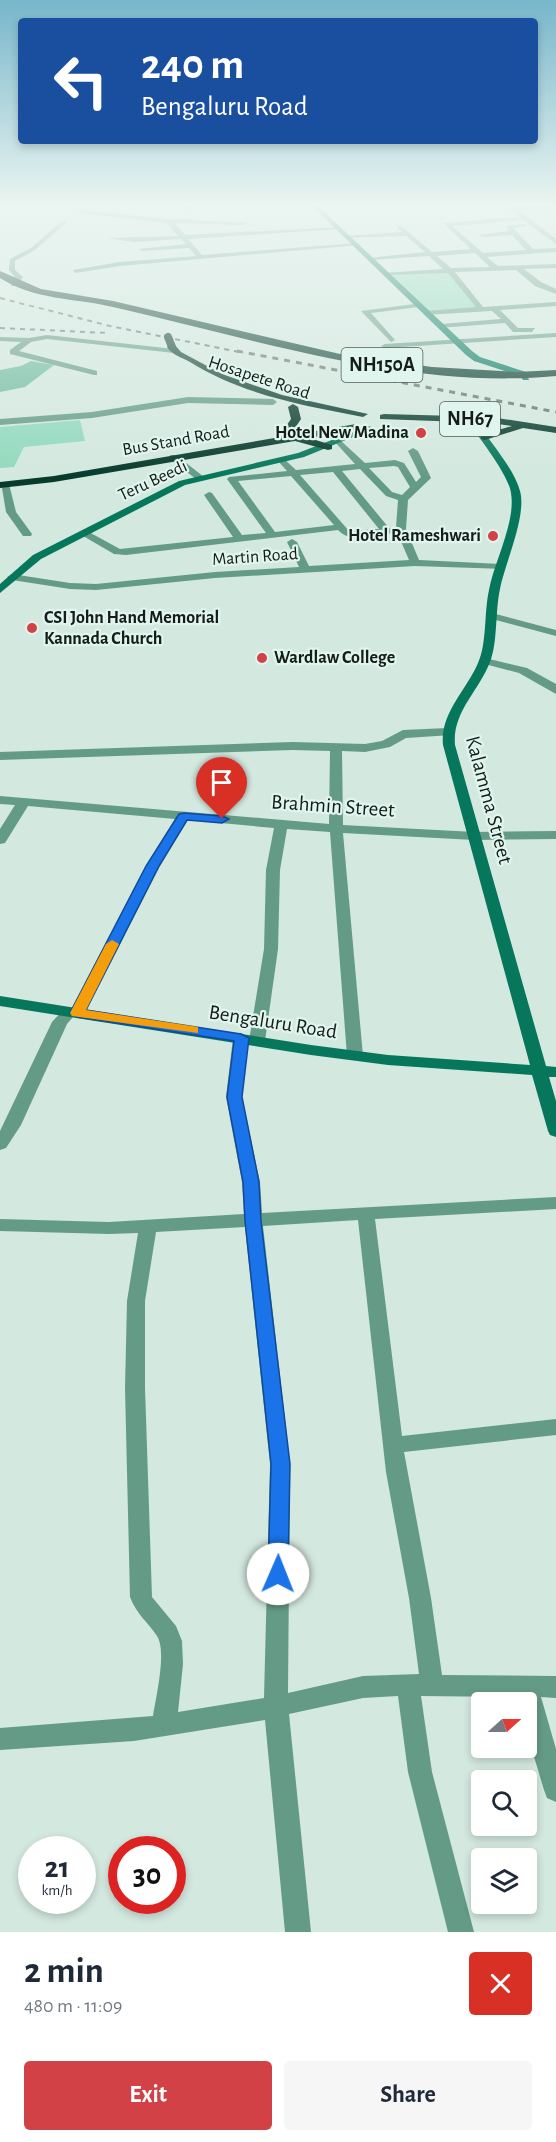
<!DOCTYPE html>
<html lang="en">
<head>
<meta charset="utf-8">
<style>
	:root { --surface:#fff; --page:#f6f6f7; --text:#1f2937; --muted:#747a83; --accent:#d14146 }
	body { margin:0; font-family:"Alegreya Sans",sans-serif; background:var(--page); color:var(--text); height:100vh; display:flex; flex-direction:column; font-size:22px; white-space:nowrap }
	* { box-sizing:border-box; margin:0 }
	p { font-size:20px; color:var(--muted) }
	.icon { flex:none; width:33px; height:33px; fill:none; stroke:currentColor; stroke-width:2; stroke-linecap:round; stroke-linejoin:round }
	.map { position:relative; height:1932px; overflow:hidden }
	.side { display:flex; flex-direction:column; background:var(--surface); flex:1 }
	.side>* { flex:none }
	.guide { position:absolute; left:18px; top:18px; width:520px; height:126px; border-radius:6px; box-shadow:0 3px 9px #0003; background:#1a4fa0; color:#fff; overflow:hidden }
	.needle { width:39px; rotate:69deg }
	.controls { position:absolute; left:471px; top:1692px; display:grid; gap:12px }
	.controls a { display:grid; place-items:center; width:66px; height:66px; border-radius:6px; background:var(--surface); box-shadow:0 3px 9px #0003; font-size:30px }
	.speed { position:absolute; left:18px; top:1836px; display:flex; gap:12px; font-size:30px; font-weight:700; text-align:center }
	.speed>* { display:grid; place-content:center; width:78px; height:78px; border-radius:50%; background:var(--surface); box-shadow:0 3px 9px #0003; line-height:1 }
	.speed small { font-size:15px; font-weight:400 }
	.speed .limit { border:9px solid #d22; background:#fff; color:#111 }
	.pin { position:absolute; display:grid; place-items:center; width:51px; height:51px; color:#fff; margin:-62px -26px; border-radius:50% 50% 50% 0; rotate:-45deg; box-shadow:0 0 6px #0007 }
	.pin .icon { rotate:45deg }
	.me { position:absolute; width:66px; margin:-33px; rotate:1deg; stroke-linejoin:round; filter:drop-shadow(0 0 4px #0008) }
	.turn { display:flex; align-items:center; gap:21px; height:126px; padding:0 24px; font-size:27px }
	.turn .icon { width:78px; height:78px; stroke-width:2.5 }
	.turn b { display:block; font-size:42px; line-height:51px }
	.round { display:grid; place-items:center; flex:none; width:63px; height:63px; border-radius:6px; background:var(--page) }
	.headline { display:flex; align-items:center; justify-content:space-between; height:102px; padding:0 24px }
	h1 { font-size:36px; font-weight:700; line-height:45px }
	.action { display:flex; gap:12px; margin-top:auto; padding:12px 24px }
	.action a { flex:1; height:69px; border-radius:6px; background:var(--accent); color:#fff; font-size:24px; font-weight:700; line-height:69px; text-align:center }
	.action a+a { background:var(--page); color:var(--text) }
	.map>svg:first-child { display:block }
	.green { fill:#92d9be }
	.water { fill:#6dba9e }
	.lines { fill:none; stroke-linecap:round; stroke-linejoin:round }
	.street { fill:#649b86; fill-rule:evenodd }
	.secondary { fill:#06775b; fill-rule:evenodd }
	.highway { fill:#073b2c; fill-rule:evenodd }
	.rail-far1 { stroke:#66736d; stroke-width:2; stroke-dasharray:5 5; stroke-linecap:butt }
	.rail { stroke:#66736d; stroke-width:3; stroke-dasharray:6 6; stroke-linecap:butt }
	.highway-bridge { stroke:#073b2c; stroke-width:8 }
	.route { fill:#1a73e8; stroke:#114b97; stroke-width:1.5 }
	.slow { fill:#f59e0b }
	.poi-dot { fill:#d14146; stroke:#e0f5ed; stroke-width:2 }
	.labels { text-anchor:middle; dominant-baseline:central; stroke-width:4.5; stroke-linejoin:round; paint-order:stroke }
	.far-street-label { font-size:18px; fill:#151c19; stroke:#e0f5ed }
	.far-poi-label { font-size:18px; font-weight:bold; fill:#151c19; stroke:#e0f5ed; text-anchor:end }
	.shield { fill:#e0f5ed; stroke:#525d59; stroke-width:1.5 }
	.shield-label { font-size:20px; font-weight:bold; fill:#151c19 }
	.street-label { font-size:21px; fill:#151c19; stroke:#e0f5ed }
</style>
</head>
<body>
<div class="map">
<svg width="556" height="1932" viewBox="0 0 556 1932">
	<rect width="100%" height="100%" fill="#d3e8df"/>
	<path class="green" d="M449 271 481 309 427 313 389 274Z
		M80 420 85 441 24 447 14 467 0 468V427Z"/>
	<path class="water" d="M31 361 54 365 25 387 0 392V370L21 366Z"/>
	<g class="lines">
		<path class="street" d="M185 207H192L186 211 183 209Z
			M507 207H552L549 209 518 210 556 239V244L523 220 452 226 483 253 526 250 512 235 482 237 479 235 509 231 506 226 526 224V226L513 228 533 249 556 248V252L487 257 498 266 556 264V268L524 269 541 282 556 289V294L535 286 516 270 455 272 483 307 556 302V306L500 310 518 328H535L532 332H513L505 323 438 328 441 324 501 319 492 311 424 315 427 311 476 307 448 273 386 275 383 273 443 269 429 256 371 260 368 258 425 252 406 236 347 238 344 236 402 232 397 227 400 225 432 252 471 249 445 225V223L519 217ZM475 253 490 267 451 268 437 256Z
			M78 210 169 219 247 223 244 225 174 223 185 235 339 227 342 229 188 239 202 255 357 243 360 245 120 266 75 273 73 270 120 262 196 256 189 248 142 251 139 249 186 244 181 239 134 242 106 238 178 236 167 223 80 213Z
			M62 221 67 222 35 250 15 261V270L23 277 17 286H11L15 277 9 270 10 259 31 248Z
			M422 303 419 307 371 313 395 340 391 342 361 311Z
			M556 333V337L385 348 381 346 385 344Z
			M47 335 174 349 178 351 174 353 47 339 31 342 19 351 97 371V375H94L10 354V350L21 342 0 341V337L29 338Z
			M188 397 273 399 277 402 273 405 188 403 92 418 0 425V419L92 412Z
			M339 439 365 463 395 460 404 463 416 482 421 477 408 451 413 448 418 451 431 478 408 500 406 529 419 560 501 564 505 565V569L415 566 215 578 96 590 70 589 12 580 7 577 12 574 70 583 96 584 215 572 299 567 287 542 292 539 297 542 309 566 409 560 397 532C381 535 351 545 338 530L126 555 114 554 78 533 87 531 120 549 233 537 204 495 209 492 212 493 242 535 266 533 227 479 229 477 287 471 277 460 282 457 296 470 355 464 335 442ZM394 466 398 467 410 487 402 495 392 492 369 468ZM360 469 386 496 398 500 396 527 389 528 342 471ZM333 472 379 529 349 531 300 475ZM291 476 334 525 275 532 238 481Z
			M170 455H176L204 477 196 479 170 459Z
			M1 482 9 484 16 512 32 534 31 536H23L6 512Z
			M492 613 556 630V636L488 618V614Z
			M485 658 527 668 556 684V694L519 673 481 663V659Z
			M448 728 454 732 452 735 406 738 390 747 365 752 342 751 343 825 474 832 556 831V839L474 840 343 833 363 1056 361 1060H349L347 1056 330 832 287 829 280 870 278 949 265 1041 257 1046 249 1041 264 949 266 870 274 828 188 820 160 866 85 1013 82 1016 73 1017 67 1024 21 1125 6 1148 0 1150V1131L52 1022 64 1009 72 1008 146 866 175 819 28 806 5 843 0 844V829L15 805 0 804V796L329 824 330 751 293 750 0 760V752L293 742 365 744 382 741 403 730Z
			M241 1033 249 1038 242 1097 260 1182 262 1213 556 1197V1209L375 1219 402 1436 556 1419V1435L404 1452 431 1598 442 1675 556 1676V1698L541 1697 556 1749V1802L547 1798 544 1790 526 1730V1702H519L517 1697 421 1696 432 1772 474 1932H448L408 1772 398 1696 363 1698 289 1714 311 1932H285L265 1720 134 1741 0 1750V1728L153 1716C156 1697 167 1651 157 1636 147 1621 137 1615 130 1597L125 1388 127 1301 138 1233 109 1234 0 1231V1219L109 1222 244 1214 242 1182 226 1097 233 1038ZM358 1220 386 1472 409 1598 419 1674 363 1676 288 1693 290 1464 263 1226ZM245 1227 270 1464 264 1698 178 1712 183 1664 182 1641 176 1626 152 1597 145 1388V1301L156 1232Z"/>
		<path class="secondary" d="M313 207H319L472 351 480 357 526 372 529 380H523L520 376 474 361 466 355Z
			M470 416 473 417C487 438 514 468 520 491 527 516 505 563 500 589 495 611 498 642 490 662 479 691 452 712 455 745L546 1066 556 1067V1077H549L556 1101V1137L550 1135 548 1131 532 1075 388 1065 311 1055 0 1006V996L311 1045 388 1055 530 1065 443 745C440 713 466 691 478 663 487 644 484 612 489 590 494 562 516 522 511 493 509 475 477 435 466 419Z
			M368 426 375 428 304 457 185 485 41 559 0 593V584L33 555 179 481 298 453Z"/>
		<path class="highway" d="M0 271 41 289 113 301 340 354 432 367 517 372 556 370V376C409 390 255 339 113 307 75 298 34 300 0 278Z
			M169 345H175L181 352 222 374 282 395 368 414 363 417C302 405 243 395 190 362 181 357 174 356 167 347Z
			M293 404 298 407 301 419 291 434H283L282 432 291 419 288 407Z
			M384 414 491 417 556 427V433L523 428 485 440 481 439V435L512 426 491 423 380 419V415Z
			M356 424 361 427 360 429 309 438 332 445V449L328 450 295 441 54 482 0 488V482L54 476Z"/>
		<path class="rail-far1" d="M0 298 110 326 244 353
			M0 328 108 333"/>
		<path class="rail" d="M237 351 556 412"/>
		<path class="highway-bridge" d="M168 337 172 347"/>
	</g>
	<linearGradient id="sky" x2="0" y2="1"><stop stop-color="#77b6ca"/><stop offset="0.43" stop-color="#ebf5f1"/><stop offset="1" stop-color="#ebf5f1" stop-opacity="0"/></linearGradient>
	<rect width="556" height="477" fill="url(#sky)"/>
	<path class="route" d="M184 813 222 816 229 819 222 823 187 820 159 866 86 1010 241 1034 249 1038 242 1097 259 1182 261 1221 290 1464 288 1574 285 1580 278 1583 271 1580 268 1574 271 1464 245 1221 243 1182 227 1097 234 1041 77 1017 70 1013 146 866 179 814Z"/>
	<path class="slow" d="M112 940 119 944 86 1010 192 1026 198 1027V1033L72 1016 70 1013 106 944Z"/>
	<g class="poi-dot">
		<circle cx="421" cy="433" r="6"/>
		<circle cx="493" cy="536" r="6"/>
		<circle cx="32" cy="628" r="6"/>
		<circle cx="262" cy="658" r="6"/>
	</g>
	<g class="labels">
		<g class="far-street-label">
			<text transform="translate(259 378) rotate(18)">Hosapete Road</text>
			<text transform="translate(176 441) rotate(-10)">Bus Stand Road</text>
			<text transform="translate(153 481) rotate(-25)">Teru Beedi</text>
			<text transform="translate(255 557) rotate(-4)">Martin Road</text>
		</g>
		<g class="far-poi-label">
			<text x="409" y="433">Hotel New Madina</text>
			<text x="481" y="536">Hotel Rameshwari</text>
			<text x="44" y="618" text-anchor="start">CSI John Hand Memorial<tspan x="44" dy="21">Kannada Church</tspan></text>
			<text x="274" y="658" text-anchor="start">Wardlaw College</text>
		</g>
		<g class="shield">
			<rect x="341.5" y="348" width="81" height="34" rx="4.5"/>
			<rect x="440" y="402" width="60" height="34" rx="4.5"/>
		</g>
		<g class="shield-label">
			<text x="382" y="365">NH150A</text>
			<text x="470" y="419">NH67</text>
		</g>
		<g class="street-label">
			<text transform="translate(489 800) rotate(75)">Kalamma Street</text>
			<text transform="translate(333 806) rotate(4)">Brahmin Street</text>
			<text transform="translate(273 1022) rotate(9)">Bengaluru Road</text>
		</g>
	</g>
</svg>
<div class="controls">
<a><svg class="needle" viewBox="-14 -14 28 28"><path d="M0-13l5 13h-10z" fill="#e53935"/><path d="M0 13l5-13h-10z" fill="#747a83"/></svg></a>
<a><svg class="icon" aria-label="search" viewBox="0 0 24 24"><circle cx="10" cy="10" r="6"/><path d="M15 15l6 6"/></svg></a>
<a><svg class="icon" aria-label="layers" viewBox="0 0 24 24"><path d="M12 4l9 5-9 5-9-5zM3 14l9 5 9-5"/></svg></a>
</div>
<div class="speed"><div>21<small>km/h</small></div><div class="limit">30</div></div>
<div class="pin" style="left:222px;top:819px;background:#d93025"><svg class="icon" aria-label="arrive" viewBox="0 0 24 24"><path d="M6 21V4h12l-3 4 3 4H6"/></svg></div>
<svg class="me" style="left:278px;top:1574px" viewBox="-20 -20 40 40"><circle r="19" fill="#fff"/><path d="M0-13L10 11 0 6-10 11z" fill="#1a73e8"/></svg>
<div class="guide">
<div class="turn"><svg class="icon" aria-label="left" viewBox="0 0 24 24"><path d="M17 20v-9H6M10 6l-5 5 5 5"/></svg><div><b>240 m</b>Bengaluru Road</div></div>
</div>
</div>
<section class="side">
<div class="headline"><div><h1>2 min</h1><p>480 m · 11:09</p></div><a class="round" style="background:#d93025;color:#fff"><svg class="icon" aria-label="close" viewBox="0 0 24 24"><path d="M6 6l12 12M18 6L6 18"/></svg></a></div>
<div class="action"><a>Exit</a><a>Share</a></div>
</section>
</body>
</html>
